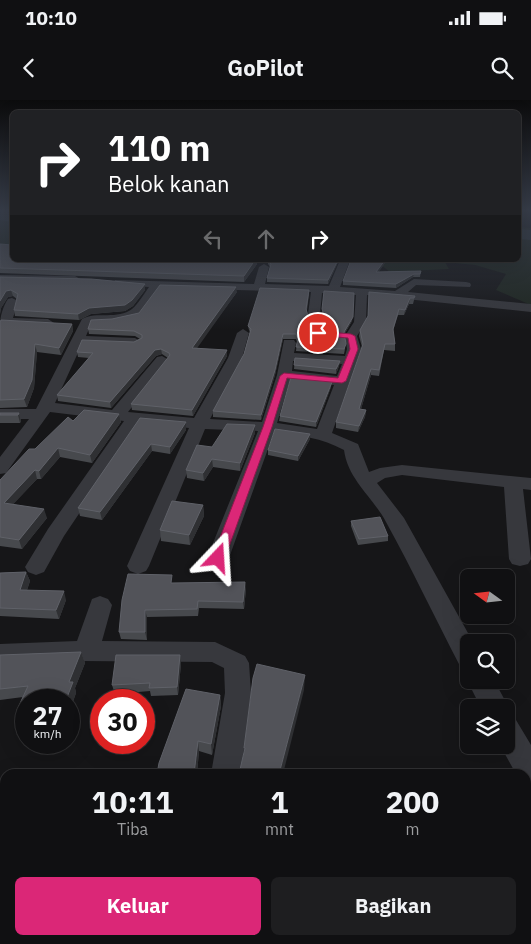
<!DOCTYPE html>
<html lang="id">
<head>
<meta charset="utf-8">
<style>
	:root { --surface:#101012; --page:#1e1e20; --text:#f1f3f6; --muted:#9c9d9f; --line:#303032; --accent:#db2777 }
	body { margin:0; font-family:"IBM Plex Sans",sans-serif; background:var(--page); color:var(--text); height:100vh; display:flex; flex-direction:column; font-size:19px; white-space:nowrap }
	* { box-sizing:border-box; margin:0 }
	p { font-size:16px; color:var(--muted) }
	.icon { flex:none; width:28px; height:28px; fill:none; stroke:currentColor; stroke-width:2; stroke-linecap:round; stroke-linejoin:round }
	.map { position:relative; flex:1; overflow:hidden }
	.sheet { position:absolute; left:0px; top:669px; width:531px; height:176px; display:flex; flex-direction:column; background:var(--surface); border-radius:15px 15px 0 0; box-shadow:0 5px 20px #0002,0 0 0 1px var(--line) }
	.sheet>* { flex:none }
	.guide { position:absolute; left:10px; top:10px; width:511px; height:152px; border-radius:8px; box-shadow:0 5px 20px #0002,0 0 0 1px var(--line); background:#202124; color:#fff; overflow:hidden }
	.needle { width:32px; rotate:285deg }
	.tools { position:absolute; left:460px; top:469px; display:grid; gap:10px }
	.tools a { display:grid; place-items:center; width:55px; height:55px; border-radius:8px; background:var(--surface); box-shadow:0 5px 20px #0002,0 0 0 1px var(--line); font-size:25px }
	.speed { position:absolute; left:15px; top:589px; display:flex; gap:10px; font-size:25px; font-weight:700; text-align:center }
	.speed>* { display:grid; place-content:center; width:65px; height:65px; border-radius:50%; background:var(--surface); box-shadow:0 5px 20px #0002,0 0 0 1px var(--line); line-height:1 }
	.speed small { font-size:12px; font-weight:400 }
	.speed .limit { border:8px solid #d22; background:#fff; color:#111 }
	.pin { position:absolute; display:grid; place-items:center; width:42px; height:42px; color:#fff; margin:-21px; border:2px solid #fff; border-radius:50%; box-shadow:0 1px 5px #0007 }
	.me { position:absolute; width:55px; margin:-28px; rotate:20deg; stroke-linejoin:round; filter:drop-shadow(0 0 4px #0008) }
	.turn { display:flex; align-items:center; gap:18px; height:105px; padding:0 15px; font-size:22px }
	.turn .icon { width:65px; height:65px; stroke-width:2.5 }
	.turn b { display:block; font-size:35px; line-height:42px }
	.lanes { display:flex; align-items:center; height:48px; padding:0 15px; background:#0003; justify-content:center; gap:25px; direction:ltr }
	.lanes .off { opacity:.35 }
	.eta { display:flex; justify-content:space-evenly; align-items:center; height:85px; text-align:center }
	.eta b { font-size:30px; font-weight:800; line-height:35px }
	.action { display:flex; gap:10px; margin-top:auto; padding:10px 15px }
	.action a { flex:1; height:58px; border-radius:8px; background:var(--accent); color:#fff; font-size:20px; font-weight:800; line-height:58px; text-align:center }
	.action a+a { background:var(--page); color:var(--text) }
	.status { display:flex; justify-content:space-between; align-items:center; height:35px; padding:0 25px; background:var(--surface); direction:ltr }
	.status svg { height:14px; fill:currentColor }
	header { display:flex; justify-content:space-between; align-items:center; height:65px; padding:0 15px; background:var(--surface); font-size:22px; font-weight:800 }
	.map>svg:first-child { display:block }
	.green { fill:#1e261f }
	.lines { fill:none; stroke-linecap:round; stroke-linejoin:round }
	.river { fill:#2c353c; fill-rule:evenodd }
	.street { fill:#37383d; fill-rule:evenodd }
	.wall { fill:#47494d }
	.shaded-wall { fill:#2f3033 }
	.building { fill:#525359; stroke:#5f6168 }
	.route { fill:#db2777; stroke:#8e194d }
</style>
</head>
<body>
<div class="status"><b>10:10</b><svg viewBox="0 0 49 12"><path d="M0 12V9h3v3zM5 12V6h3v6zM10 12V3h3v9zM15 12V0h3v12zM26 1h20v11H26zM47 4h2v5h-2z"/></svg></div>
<header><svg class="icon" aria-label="back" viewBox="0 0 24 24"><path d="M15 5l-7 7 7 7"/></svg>GoPilot<svg class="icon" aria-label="search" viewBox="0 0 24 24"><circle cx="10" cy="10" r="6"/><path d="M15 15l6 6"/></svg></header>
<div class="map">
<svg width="531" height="844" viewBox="0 0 531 844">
	<rect width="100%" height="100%" fill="#161618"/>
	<path class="green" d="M0 119H12V148L0 146Z
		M519 127 531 128V205L496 190 506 174 475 165 445 162 449 169 390 172 375 160H519Z"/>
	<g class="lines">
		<path class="river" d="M0 111 12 112V122L0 120Z
			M519 129 531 130V140L519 139Z"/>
		<path class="street" d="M340 160H350L340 187 395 191 414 179 466 182 470 183 471 185 470 187 416 185 408 192 531 204V212L367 195 366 222 357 236 361 249 332 333 358 344 369 372 380 368 402 365 531 378V390L523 389 531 459 528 464 520 466 512 464 509 459 504 387 402 375 385 378 377 383 404 418 473 542H469V569L460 566C435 518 412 469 386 422 373 397 348 380 344 350 322 338 299 335 274 332L229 458 226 463 218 465 210 463 207 458 258 331 205 329 149 466 146 471 138 474 130 471 127 466 189 328 140 323 64 436 44 472 36 475 28 472 25 467 48 429 124 321 50 312 6 373 0 374V357L29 319H0V309H36L82 219C96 211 118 220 132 209 138 204 144 194 149 187L119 185 114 182 115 180 254 184 259 167 264 164 269 167 265 184 329 186ZM160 188 311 192 308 214 311 223 310 243 317 247 324 243 323 223 320 214 322 193 356 195 354 222 345 236 347 249 345 256 294 253 296 243 294 240H284L277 275 262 322 210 319 242 258 249 233 243 229 237 233 228 258 194 318 128 312 169 260 162 256 157 257 112 310 55 303 82 244 135 246 142 242 135 238 86 236 91 224 112 223 139 216ZM293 261 342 264 337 276 292 271ZM290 280 334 285 317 329 277 323Z
			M0 175 75 176 80 179 75 182 0 181Z
			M12 198 18 201 13 218 48 219 54 223 48 227 0 225C0 217 3 206 8 199Z
			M100 496 108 499 112 505 102 541 215 542 245 556 249 563 251 593 241 674H211L225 593 224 568 212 562 80 561 0 564V544L77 541 92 499Z
			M469 576V580H494L509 608 506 613V608H481L467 580Z
			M506 617 516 620 531 645V687L526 685V674H516L500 645H506Z
			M182 840H218V844H182Z
			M415 840H451V844H415Z"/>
	</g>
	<path class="wall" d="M0 144 12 160 257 164 244 182 0 173Z
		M339 160 328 184 267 182V178L270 167 268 164V161Z
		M385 163 378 172 421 171 420 177H413L396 188 343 185V181Z
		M0 177 145 190 133 206 125 211 91 214 79 220 15 216 14 210 17 199 13 196 8 197 1 208 0 214Z
		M324 191 352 221 344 235 345 249 344 254 296 251 297 242 296 239H283L275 275 261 320 213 317V311L244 254 250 232 249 230 248 226 309 194 307 210 308 238 316 244 326 239 325 223 322 214Z
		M237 192 196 248 227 256 193 316 132 310 131 304 168 258 162 254 156 256 111 308 58 301 57 295 89 258 78 257 77 252 134 242 140 239 135 236 89 234 88 229 112 219Z
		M369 192 415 196 413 204H409L404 215H398L393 231 395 244V251L384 250 379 276 371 275 361 309 366 310 365 317 358 332 336 328V322L362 247 359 236 360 230 368 217Z
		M0 222 72 224 73 231 61 255 37 252 34 288 27 307 0 308Z
		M295 258 340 261 339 266 336 274 294 269Z
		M331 287 316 327 279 321 280 316Z
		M0 313H19L21 321 20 323H0Z
		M119 314 121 322 92 363 60 357 41 379H37L13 404 47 418 22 449 0 446V380L35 349 73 321Z
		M140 318 186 330 170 354 152 351 102 420 80 416 78 408Z
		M255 333 240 371 213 367 204 381 187 378 186 370 212 347Z
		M310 334V339L298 361 268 355V350Z
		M203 405 204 416 190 445 161 441 160 430Z
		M351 421 388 436V441L358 445 351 426Z
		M26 472 30 481 27 490 66 500 59 519 0 516V473Z
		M173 483 246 489 244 509 199 508 198 516 147 517V540L121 539 119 532Z
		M81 552 85 563 75 588 76 593 69 613V600H26V621H21L17 610 23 597 0 600V555Z
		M180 555 181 564 178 595 151 596 150 591 115 594 112 585Z
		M220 595 221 606 212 655 199 651 197 674H157Z
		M526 761 531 762V823L526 822Z"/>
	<path class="shaded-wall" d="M255 160H257V164L244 182V176Z
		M338 160H339L328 184V180Z
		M385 160V163L376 176V172Z
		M414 174 413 177 396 188V184Z
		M145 184V190L133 206 125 211 91 214 79 220 78 214 89 208Z
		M236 187 237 192 193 254 192 248Z
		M11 190 13 196 8 197 1 208 0 214V201L6 191Z
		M410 198 409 204 404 215 405 210Z
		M353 217 352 221 343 236 344 232Z
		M72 224 73 231 61 255 59 248Z
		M283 234V239L275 275 261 320V315Z
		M35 244 37 252 34 288 27 307 24 299Z
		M161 249 162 254 156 256 111 308 110 302 155 250Z
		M227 250V256L193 316 192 310Z
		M340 261 339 266 336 274V269Z
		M371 269V275L359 316V309Z
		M332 282 331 287 316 327V322Z
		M366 310 365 317 358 332 359 326Z
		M19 313 21 321 20 323 18 315Z
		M119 314 121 322 92 363 90 355Z
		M186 322V330L170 354V347Z
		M255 325V333L240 371V363Z
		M310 334V339L298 361V356Z
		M151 344 152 351 102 420 100 412Z
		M58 348 60 357 41 379 39 371Z
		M212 359 213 367 204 381 203 373Z
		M35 370 37 379 7 411 4 403Z
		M203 405 204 416 190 445 189 435Z
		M44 409 47 418 22 449 19 440Z
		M26 472 30 481 24 499 20 490Z
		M245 482 246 489 244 509 243 502Z
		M64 491 66 500 59 519 56 510Z
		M145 510 147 517V540L145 532Z
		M81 552 85 563 75 588 76 593 69 613V600H66L69 582Z
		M180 555 181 564 178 595 177 587Z
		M305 575 304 590 283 674H279Z
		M220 595 221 606 212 655 211 644Z
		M198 641 199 651 197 674H194Z"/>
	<path class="building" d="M0 144 12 145V160H255L244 176 0 168Z
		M269 160H338L328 180 267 178 271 164 268 161Z
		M351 160H385L376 172 421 171 420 174H414L396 184 343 181Z
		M0 177 91 179 145 184 132 200 125 205 89 208 78 214 14 210 18 194 11 190 6 191 0 201Z
		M160 185 236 187 192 248 227 250 192 310 131 304 170 255 169 253 161 249 155 250 110 302 57 295 93 253 77 252 82 240 134 242 142 238V235L134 231 88 229 91 220 112 219 139 213Z
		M260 188 309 190 306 209 309 219 308 238 316 244 326 238 325 218 322 209 324 191 354 193 353 217 344 232 346 244 344 249 296 247 298 239 296 234H283L275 270 261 315 213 311 244 254 251 229 248 226Z
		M369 192 415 196 414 198H410L405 210 399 209 393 229 395 244H385L379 270 371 269 359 309 366 310 359 326 336 322 363 244 360 230 368 216Z
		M1 220 72 224 59 248 35 244 32 280 24 299 0 300V222Z
		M295 258 340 261 336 269 294 265Z
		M291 277 332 282 316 322 280 316Z
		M84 310 119 314 90 355 58 348 39 371 35 370 4 403 44 409 19 440 0 437V380L29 349H35L68 317 73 321Z
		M0 313H19L18 315H0Z
		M140 318 186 322 170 347 151 344 100 412 78 408Z
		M227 324 255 325 240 363 212 359 203 373 186 370 197 345 212 347Z
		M275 329 310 334 298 356 268 350Z
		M172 401 203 405 189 435 160 430Z
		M380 417 388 436 359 439 351 421Z
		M26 472 20 490 64 491 56 510 0 508V473Z
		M128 474 172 475 171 483 245 482 243 502 198 501 197 509 145 510V532H119L122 500Z
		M81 552 69 582H73L66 600H26V611L17 610 28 586 0 589V555Z
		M116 555H180L177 587 149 588 150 583 112 585Z
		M257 564 305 575 279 674H239L245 648H244L253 578Z
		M186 589 220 595 211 644 198 641 194 674H157L159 663Z
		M526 761 531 762V813L526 812Z
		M83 840H190L189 844H83Z"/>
	<linearGradient id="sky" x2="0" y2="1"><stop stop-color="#0c0c0d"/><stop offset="0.48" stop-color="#363c48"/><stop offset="1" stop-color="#363c48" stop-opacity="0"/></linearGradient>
	<rect width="531" height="230" fill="url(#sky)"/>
	<path class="route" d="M318 231 351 234 355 236 358 249 346 281 342 283 287 278 272 327 225 458 218 462 214 461 212 458 263 327 280 276 284 273 338 278 350 249 348 238 315 235V232Z"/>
</svg>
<div class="tools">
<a><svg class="needle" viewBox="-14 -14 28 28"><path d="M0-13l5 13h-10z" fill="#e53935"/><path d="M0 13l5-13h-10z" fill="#9c9d9f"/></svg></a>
<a><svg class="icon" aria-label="search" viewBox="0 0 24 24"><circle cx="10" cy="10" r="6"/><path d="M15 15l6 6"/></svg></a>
<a><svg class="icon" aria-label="layers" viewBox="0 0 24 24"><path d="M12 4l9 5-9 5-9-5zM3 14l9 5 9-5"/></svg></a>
</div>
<div class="speed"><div>27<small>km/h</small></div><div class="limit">30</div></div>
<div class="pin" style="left:318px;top:233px;background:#d93025"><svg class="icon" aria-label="arrive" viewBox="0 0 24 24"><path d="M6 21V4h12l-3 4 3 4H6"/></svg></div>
<svg class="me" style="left:218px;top:458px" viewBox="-20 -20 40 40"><path d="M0-17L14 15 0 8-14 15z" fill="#db2777" stroke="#fff" stroke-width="4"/></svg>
<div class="guide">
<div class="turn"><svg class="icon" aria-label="right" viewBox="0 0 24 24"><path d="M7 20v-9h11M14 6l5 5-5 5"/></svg><div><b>110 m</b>Belok kanan</div></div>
<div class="lanes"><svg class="icon off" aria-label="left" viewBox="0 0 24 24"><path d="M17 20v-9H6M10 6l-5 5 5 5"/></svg><svg class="icon off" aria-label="ahead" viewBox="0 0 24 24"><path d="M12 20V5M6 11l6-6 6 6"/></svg><svg class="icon" aria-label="right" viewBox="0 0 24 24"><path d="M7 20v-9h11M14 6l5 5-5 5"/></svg></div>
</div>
<section class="sheet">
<div class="eta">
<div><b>10:11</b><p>Tiba</p></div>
<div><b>1</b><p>mnt</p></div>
<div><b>200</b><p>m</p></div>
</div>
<div class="action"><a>Keluar</a><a>Bagikan</a></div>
</section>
</div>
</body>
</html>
